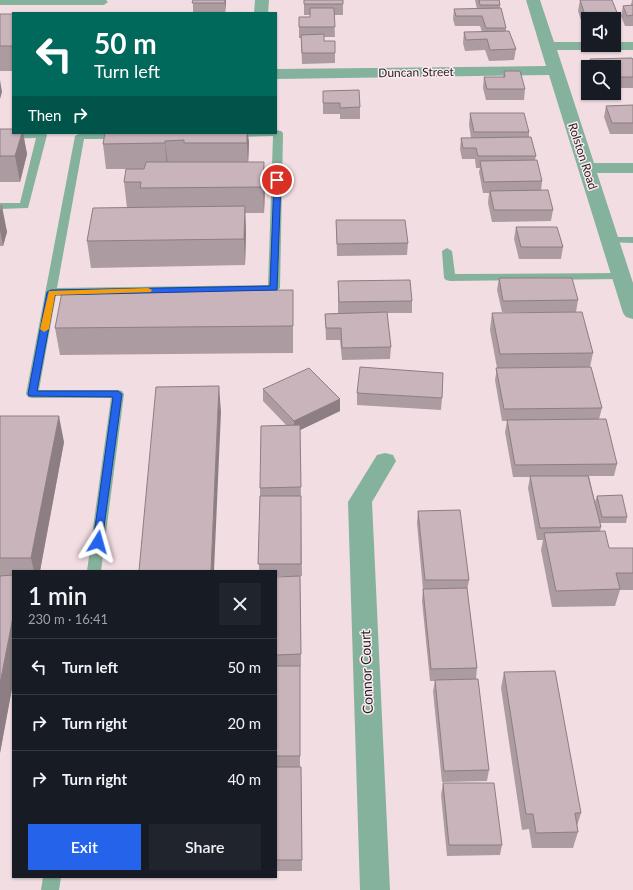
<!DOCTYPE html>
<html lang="en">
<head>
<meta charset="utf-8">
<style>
	:root { --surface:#171b24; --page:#20242c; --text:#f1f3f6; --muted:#9ea1a6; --line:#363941; --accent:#2563eb }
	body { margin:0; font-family:Lato,sans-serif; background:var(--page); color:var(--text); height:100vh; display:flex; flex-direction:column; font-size:15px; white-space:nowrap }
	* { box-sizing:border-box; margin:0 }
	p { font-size:13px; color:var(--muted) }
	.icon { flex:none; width:22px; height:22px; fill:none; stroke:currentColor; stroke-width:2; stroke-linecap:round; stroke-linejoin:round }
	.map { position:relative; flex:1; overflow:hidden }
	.drawer { position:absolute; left:12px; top:570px; width:265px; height:308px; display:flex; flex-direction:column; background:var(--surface); border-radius:0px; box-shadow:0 1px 3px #0004 }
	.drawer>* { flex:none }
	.top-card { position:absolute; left:12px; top:12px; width:265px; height:122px; border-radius:0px; box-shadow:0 1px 3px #0004; background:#00695c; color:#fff; overflow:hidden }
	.tools { position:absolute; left:581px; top:12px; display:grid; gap:8px }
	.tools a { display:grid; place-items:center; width:40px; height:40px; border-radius:0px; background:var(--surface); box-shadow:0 1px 3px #0004; font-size:20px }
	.pin { position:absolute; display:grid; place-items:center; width:34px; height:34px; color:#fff; margin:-17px; border:2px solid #fff; border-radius:50%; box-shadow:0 1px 4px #0007 }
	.me { position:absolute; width:44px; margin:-22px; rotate:8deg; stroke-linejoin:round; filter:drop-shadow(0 0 3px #0008) }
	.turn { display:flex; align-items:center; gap:14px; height:84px; padding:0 16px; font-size:18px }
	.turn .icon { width:52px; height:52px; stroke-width:2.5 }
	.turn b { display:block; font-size:28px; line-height:34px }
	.then { display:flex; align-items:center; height:38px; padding:0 16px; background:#0003; gap:8px; font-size:15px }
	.round { display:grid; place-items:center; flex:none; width:42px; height:42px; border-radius:0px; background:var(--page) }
	.head { display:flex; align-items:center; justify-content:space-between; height:68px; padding:0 16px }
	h1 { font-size:24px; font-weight:600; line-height:30px }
	.cta { display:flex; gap:8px; margin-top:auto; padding:8px 16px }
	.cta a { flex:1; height:46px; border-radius:0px; background:var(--accent); color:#fff; font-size:16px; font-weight:600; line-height:46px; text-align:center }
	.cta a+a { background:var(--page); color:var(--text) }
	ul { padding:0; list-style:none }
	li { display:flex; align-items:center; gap:12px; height:56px; padding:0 16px; border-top:1px solid var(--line) }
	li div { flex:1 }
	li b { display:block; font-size:15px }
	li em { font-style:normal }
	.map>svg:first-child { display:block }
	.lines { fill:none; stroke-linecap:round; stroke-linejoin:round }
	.service { fill:#85b29d; fill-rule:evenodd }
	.minor { fill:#85b29d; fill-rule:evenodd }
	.wall { fill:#ac9ba0 }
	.shaded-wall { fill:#8c7e82 }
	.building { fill:#c8b4ba; stroke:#8c7e82 }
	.route { fill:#2563eb; stroke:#184099 }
	.slow { fill:#f59e0b }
	.labels { text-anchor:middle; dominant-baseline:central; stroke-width:3; stroke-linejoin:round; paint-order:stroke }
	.far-street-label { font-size:12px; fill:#261e21; stroke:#fcebf1 }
	.street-label { font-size:14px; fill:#261e21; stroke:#fcebf1 }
</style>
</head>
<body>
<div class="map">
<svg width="633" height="890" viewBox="0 0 633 890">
	<rect width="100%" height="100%" fill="#f2dde3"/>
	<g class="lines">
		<path class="service" d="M0 0H106L108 2 104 5H0Z
			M276 130 281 131 283 133 280 288 278 290 56 295 39 390H118L122 391 124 394 101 571H87L111 398H32L28 397 26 394 75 136 80 133H121L126 136 121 139H84L57 288 268 285 273 136 231 137 226 134 276 133Z
			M0 133H45L47 135 28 208 0 209V203H20L36 138 0 139Z
			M610 237H633V243L606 242 605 240Z
			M447 248 452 251 455 274 621 273 625 274 627 276 625 278 621 279 450 281 446 280 444 278 442 251Z
			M43 877H61L59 890H41Z"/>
		<path class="minor" d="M255 0H269L268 13H254Z
			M526 0H540L554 42H588V45H614V42H633V50H557L594 163H633V173H597L633 283V319L626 317 623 313 549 75 276 79V69L546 66Z
			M385 453 393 455 396 461 372 502 390 890H360L348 502 377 455Z"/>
	</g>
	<path class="wall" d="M193 0H226L225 13H193Z
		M304 0 343 4V15H334L335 37H324V41L335 53V63L302 64 301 38H299V17H310V15H304Z
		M475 0H499L500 5V8L506 28V31L516 49 514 60 489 61 485 50 465 51 463 43 464 32H482L480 26H455L453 19 454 9H477Z
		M580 0H612L618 15 616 25H614V19H588V26H583L578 11Z
		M632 0H633V26H625L621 16 623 6 631 5Z
		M0 14H13V71H0Z
		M590 59 633 60V88H614V67H589Z
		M504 71 525 89 524 100H486L483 88 484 77H503Z
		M323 91 360 107V119H340V114H323Z
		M633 105V134H610L604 117 606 106Z
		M470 113 529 132V137L536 156 535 160 542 181 541 191 553 210 551 221 492 222 488 203 489 193H483L479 172 480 168H476L475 159H462L460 149 461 138H471L469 125Z
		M0 129 13 133H23L27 154 20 182H0Z
		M105 133 249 142 248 162 265 187 264 213H245L246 232 245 265 91 268 87 241 127 208 124 182 144 169H106L103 144Z
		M0 206 7 232 3 246H0Z
		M336 220 408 243 407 255 337 256Z
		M516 227 563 247 561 259H519L514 239Z
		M499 278 578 300 576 312H502L497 290Z
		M338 281 412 301V313H387L391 347 390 359 342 360 340 340H326L325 314 338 313Z
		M492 313 593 353 590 367 602 408 599 419 617 464 614 476H589L601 527 600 532 609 548H633V590H620L615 606 552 607 541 550 543 540H537L528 488 530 477H513L505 432 507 421H502L495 380 497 368 490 330Z
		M293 317V353L60 355 55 328Z
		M263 389 340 399V411L300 430 302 576H276V571H259L260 496V488L287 426 263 401Z
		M357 393 442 398 441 410 357 405Z
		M0 416 64 442 40 571H13V683L0 753Z
		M597 496 627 517 626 523H600L595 502Z
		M418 511 469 580 467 591 477 668 476 679 489 770 487 781 442 782 433 691 435 681H430L422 601 423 590 417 523Z
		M300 576 301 666H300V767H276V577Z
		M504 672 581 813 577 826 578 832 573 848H532L529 829 522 830 501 688Z
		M276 767H301L302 871H276Z
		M443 783 502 845 500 855 447 856 441 795Z"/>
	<path class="shaded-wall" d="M225 0H226V3L225 13Z
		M0 80 2 92 0 99Z
		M22 133H23L27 154 20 182 15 156Z
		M247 133H248L249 142 248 168 247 143Z
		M165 141 168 166 167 169 165 143Z
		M264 162 265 187 264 213 263 187Z
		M0 206 1 210 2 206 7 232 3 246 0 230Z
		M245 206 246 232 245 265 244 239Z
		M219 386 221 412 214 571H211Z
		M340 399V411L294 433V421Z
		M59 416 64 442 40 571H34L31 558Z
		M13 617V683L0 753V684Z"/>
	<path class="building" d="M193 0H225V3H192Z
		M304 0H343V4H304Z
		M479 0H499L500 5H480Z
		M580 0H612L618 15H585Z
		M633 5V15L627 16 623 6Z
		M310 8H334L335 27H299V17H310Z
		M501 8 506 28H486L482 16H456L454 9Z
		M0 14H13V46H0Z
		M509 31 516 49 490 50 487 39 466 40 464 32Z
		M324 34V41H335V53H302L301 35Z
		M632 58 633 60V77H614V67H593L590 59Z
		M504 71H520L525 89H487L484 77H505Z
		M359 90 360 107 340 108V103H323V91Z
		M633 105V123H612L606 106Z
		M470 113H524L529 132H474Z
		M0 129H13V133H22L15 156H0Z
		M105 133H247V143H184V140L165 141V143L103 144Z
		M531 137 536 156H478L476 148H463L461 138Z
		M537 160 542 181 484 182 480 161Z
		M146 162H264L263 187 140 188 141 182H124L126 169H144Z
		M548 190 553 210H494L490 191Z
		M0 206H2L0 213Z
		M245 206 244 239 87 241 93 208Z
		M336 220H405L408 243 337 244Z
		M516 227H557L563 247H521Z
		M499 278H572L578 300 503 301Z
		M410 280 412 301 339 302 338 281Z
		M293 290V326L55 328 62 292Z
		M387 312 391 347 342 348 341 328H326L325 314Z
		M582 312 593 353 500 354 492 313Z
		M360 367 443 373 442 398 357 393Z
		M591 367 602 408 504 409 496 368Z
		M309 368 340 399 294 421 263 389Z
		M219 386 211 571H139L156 387Z
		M0 416H59L31 558H0Z
		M606 419 617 464 515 465 507 420Z
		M300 425 301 487 260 488 261 426Z
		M530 476H588L601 527 540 528Z
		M622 495 627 517H602L597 496Z
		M260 496H301V564H258Z
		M460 510 469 580H425L418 511Z
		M605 531 609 548H633V573H616L620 589 556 591 544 533Z
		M13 575V617L0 684V576Z
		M300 576 301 654 276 655V577Z
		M467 588 477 668 431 669 423 589Z
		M276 666H300V756H276Z
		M555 671 581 813H575L578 832 536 833 533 814H526L504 672Z
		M478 679 489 770 444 771 435 680Z
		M276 767H301L302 860H276Z
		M443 783H494L502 845H449Z"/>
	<path class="route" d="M277 177 281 180 277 290 55 295 37 391H118L122 394 102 542 101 544H94L93 542 113 397 29 396 28 394 47 292 51 290 270 286 274 180Z"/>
	<path class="slow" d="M148 288 152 290 151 292 55 295 49 329 44 332 40 329 49 291Z"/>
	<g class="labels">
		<g class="far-street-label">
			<text transform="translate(416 72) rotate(-1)">Duncan Street</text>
			<text transform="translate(583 156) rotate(72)">Rolston Road</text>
		</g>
		<g class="street-label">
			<text transform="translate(366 672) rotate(-92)">Connor Court</text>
		</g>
	</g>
</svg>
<div class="tools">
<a><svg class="icon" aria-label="sound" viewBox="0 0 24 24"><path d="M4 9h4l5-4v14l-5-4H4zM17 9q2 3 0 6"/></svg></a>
<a><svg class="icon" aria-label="search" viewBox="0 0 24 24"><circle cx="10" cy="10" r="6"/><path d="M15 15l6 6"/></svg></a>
</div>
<div class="pin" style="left:277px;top:180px;background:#d93025"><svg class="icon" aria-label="arrive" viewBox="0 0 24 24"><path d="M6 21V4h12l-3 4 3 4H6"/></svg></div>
<svg class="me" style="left:98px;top:542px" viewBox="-20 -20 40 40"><path d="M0-17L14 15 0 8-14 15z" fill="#2563eb" stroke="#fff" stroke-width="4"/></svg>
<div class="top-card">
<div class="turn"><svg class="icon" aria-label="left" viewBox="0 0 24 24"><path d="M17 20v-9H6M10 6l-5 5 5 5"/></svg><div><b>50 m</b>Turn left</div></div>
<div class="then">Then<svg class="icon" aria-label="right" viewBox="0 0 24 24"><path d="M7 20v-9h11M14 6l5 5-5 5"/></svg></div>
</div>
<section class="drawer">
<div class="head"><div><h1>1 min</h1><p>230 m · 16:41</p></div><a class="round"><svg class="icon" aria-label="close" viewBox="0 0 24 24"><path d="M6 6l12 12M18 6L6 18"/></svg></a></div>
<ul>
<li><svg class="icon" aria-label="left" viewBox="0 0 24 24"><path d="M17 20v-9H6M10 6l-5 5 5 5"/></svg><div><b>Turn left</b></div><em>50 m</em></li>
<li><svg class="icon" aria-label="right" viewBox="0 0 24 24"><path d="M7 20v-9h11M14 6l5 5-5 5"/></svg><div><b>Turn right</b></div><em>20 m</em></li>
<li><svg class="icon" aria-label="right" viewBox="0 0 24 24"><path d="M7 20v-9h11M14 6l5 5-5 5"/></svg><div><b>Turn right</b></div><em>40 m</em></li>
</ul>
<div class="cta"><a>Exit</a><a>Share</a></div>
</section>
</div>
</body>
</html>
